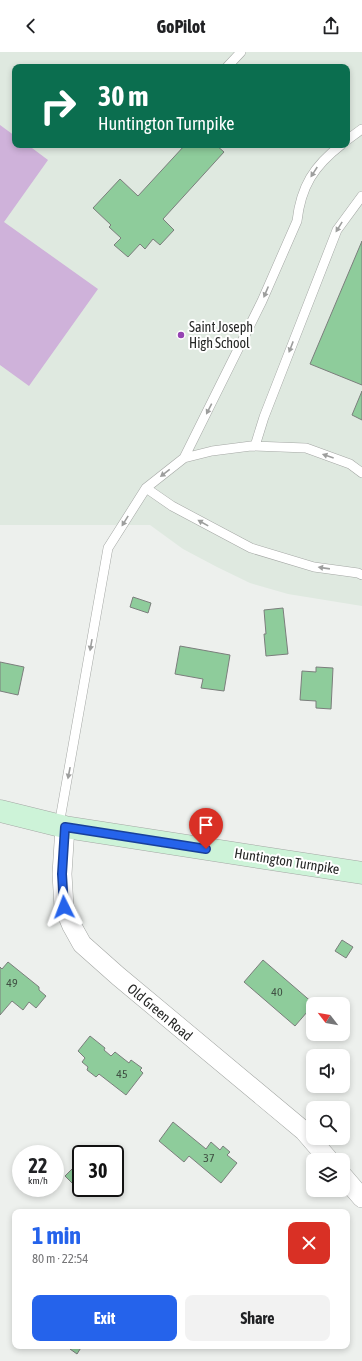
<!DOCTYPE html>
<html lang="en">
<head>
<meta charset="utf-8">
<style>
	:root { --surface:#fff; --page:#f2f2f2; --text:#202124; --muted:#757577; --accent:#2563eb }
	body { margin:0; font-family:"Asap Condensed",sans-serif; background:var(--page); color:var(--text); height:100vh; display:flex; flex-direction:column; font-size:15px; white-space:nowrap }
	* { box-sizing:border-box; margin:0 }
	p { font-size:13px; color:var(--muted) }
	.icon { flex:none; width:22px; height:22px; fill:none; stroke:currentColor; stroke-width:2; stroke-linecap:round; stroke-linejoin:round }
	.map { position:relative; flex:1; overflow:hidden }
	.panel { position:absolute; left:12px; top:1157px; width:338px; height:140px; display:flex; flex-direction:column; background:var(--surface); border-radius:8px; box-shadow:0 2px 6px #0003 }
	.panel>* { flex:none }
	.top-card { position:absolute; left:12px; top:12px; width:338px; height:84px; border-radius:8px; box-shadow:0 2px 6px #0003; background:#0b6e4f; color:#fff; overflow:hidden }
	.needle { width:26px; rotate:301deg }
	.controls { position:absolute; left:306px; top:945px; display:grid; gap:8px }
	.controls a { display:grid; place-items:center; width:44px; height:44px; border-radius:8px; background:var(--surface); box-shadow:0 2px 6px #0003; font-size:20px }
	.speed { position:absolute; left:12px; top:1093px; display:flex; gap:8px; font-size:20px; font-weight:700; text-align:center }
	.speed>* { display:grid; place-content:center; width:52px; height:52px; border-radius:50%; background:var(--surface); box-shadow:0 2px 6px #0003; line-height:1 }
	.speed small { font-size:10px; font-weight:400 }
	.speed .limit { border:2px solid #111; border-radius:6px; background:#fff; color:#111 }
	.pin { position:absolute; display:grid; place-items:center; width:34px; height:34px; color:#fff; margin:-41px -17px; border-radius:50% 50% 50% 0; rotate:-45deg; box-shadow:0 0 4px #0007 }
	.pin .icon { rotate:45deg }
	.me { position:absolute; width:44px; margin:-22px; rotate:357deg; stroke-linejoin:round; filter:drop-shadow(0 0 3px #0008) }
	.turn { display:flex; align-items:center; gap:14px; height:84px; padding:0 20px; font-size:18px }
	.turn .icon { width:52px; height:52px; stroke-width:2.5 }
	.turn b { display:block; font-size:28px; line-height:34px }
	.round { display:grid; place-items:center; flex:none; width:42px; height:42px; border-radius:8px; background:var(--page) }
	.headline { display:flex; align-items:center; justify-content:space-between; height:68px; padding:0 20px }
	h1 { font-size:24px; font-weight:700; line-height:30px; color:var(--accent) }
	.primary-button { display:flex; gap:8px; margin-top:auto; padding:8px 20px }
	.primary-button a { flex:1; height:46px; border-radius:8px; background:var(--accent); color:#fff; font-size:16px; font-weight:700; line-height:46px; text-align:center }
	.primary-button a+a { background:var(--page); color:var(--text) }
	header { display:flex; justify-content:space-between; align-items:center; height:52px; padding:0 20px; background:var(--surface); font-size:18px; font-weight:700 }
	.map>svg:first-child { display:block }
	.built { fill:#dfe9e0; fill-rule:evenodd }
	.green { fill:#cfb2da }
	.building { fill:#8ecc9b; stroke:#7b7e7c }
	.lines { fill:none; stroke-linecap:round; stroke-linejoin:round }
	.lane-casing { stroke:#a4a7a4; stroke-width:10 }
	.street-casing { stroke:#a4a7a4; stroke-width:20 }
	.secondary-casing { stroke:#a4a7a4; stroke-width:23 }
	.lane { stroke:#fff; stroke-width:9 }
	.street { stroke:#fff; stroke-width:19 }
	.secondary { stroke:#cdf3d8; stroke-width:22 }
	.oneway { fill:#9d9e9d }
	.route-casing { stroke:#184099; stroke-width:10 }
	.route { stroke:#2563eb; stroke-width:7 }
	.poi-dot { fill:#9543b2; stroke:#fff; stroke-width:1.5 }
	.labels { text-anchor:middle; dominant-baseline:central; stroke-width:4; stroke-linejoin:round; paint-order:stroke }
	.number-label { font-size:12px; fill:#405043 }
	.poi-label { font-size:14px; fill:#262726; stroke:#fff; text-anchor:start }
	.street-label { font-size:14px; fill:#262726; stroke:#fff }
</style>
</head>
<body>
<header><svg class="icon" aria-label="back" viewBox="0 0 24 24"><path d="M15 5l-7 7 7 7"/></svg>GoPilot<svg class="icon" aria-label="share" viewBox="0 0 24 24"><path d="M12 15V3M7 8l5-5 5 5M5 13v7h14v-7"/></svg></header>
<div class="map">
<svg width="362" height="1309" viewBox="0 0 362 1309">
	<rect width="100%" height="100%" fill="#edf0ed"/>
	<path class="built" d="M0 0H362V554L288 542 250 531 217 515 183 497 150 473H0ZM15 15H347V93H15Z"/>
	<path class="green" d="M0 73 15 84V93H28L48 108 4 170 98 237 29 334 0 313Z"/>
	<path class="building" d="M185 93H216L224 100 163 167 174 178 160 193 153 187 145 197 140 192 128 205 114 193 121 186 109 175 111 173 93 156 120 127 138 144Z
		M362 189V333L310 312Z
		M362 339V368L352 363Z
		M133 545 151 551 148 561 130 555Z
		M283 556 288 602 266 604 264 582H266L264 558Z
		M180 594 230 603 224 639 201 636 203 627 175 622Z
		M0 610 24 615 18 643 0 639Z
		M316 615 333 616 331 657 316 656V649L300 648 302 619 316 620Z
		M342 888 353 895 346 906 335 899Z
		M263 908 314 952 295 974 244 930Z
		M8 910 39 935V938L46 944 36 956 29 950 23 958 12 949 0 963V915L2 917Z
		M90 984 105 996 104 998 111 1004 115 1000 129 1011 131 1008 142 1016 140 1018 143 1021 126 1043 99 1022 96 1025 87 1018 88 1015 82 1010 85 1006 78 999Z
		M173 1070 206 1097 211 1090 220 1098 223 1094 230 1100 227 1103 237 1111 221 1131 189 1104 184 1110 159 1089Z
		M73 1116 81 1124 73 1132 65 1124Z
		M72 1294H82L77 1302 70 1297Z"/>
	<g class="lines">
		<defs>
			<path id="lane" d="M227 15 241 0
				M347 88 362 77
				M255 394 264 365 337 178 362 144
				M184 406 262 249 297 169C301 134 314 114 341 93
				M146 436 172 454 251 496 314 515 358 521 362 523
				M59 773 108 496 146 436 184 406 212 399 251 394 306 396 350 412 362 421"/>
			<path id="street" d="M65 775 62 822 64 855 72 874 82 892 118 924 304 1079 329 1108
				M343 1124 362 1146"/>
			<path id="secondary" d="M0 759 65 775 362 821"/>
		</defs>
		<use href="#lane" class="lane-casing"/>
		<use href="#street" class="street-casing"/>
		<use href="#secondary" class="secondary-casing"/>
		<use href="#lane" class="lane"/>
		<use href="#street" class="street"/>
		<use href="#secondary" class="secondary"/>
	</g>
	<defs><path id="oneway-solid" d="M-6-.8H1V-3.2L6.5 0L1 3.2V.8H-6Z"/></defs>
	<g class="oneway">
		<use href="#oneway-solid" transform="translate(314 120) rotate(123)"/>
		<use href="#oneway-solid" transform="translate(339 175) rotate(122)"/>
		<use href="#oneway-solid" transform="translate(266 240) rotate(113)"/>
		<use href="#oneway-solid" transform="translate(291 295) rotate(111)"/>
		<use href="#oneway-solid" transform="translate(209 357) rotate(117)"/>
		<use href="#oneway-solid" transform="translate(328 404) rotate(-161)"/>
		<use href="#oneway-solid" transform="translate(165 421) rotate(142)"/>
		<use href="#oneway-solid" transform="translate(125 469) rotate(122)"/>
		<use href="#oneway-solid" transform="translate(203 471) rotate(-151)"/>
		<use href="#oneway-solid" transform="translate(324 516) rotate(-172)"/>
		<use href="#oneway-solid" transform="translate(91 593) rotate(100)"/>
		<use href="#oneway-solid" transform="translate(69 721) rotate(101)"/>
	</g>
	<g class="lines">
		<defs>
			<path id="route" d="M64 855 62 822 65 775 206 797"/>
		</defs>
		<use href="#route" class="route-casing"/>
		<use href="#route" class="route"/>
	</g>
	<circle class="poi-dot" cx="181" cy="283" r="4"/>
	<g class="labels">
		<g class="number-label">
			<text x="12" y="931">49</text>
			<text x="277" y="940">40</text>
			<text x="122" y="1022">45</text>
			<text x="209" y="1106">37</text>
		</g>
		<g class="poi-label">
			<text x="189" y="275">Saint Joseph<tspan x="189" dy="16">High School</tspan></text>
		</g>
		<g class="street-label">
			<text transform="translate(287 809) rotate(9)">Huntington Turnpike</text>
			<text transform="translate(160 960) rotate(40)">Old Green Road</text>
		</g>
	</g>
</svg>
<div class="controls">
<a><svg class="needle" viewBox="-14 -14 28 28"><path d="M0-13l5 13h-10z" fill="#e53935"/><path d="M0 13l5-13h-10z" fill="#757577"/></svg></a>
<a><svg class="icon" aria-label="sound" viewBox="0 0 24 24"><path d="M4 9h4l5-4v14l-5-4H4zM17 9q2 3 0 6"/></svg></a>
<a><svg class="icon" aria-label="search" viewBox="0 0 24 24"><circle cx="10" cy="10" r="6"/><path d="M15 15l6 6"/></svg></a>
<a><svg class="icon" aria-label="layers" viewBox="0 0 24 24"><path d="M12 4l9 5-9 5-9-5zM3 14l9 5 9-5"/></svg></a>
</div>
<div class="speed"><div>22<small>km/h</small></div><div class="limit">30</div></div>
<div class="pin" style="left:206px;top:797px;background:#d93025"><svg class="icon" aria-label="arrive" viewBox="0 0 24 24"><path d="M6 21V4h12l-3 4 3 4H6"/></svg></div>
<svg class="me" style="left:64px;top:855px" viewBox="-20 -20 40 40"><path d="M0-17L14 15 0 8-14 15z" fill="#2563eb" stroke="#fff" stroke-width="4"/></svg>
<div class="top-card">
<div class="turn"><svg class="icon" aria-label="right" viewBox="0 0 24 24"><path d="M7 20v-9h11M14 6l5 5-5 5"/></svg><div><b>30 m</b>Huntington Turnpike</div></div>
</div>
<section class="panel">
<div class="headline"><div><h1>1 min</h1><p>80 m · 22:54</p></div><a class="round" style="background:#d93025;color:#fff"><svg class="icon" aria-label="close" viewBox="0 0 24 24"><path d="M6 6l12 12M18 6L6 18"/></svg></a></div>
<div class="primary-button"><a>Exit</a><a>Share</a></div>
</section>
</div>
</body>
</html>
